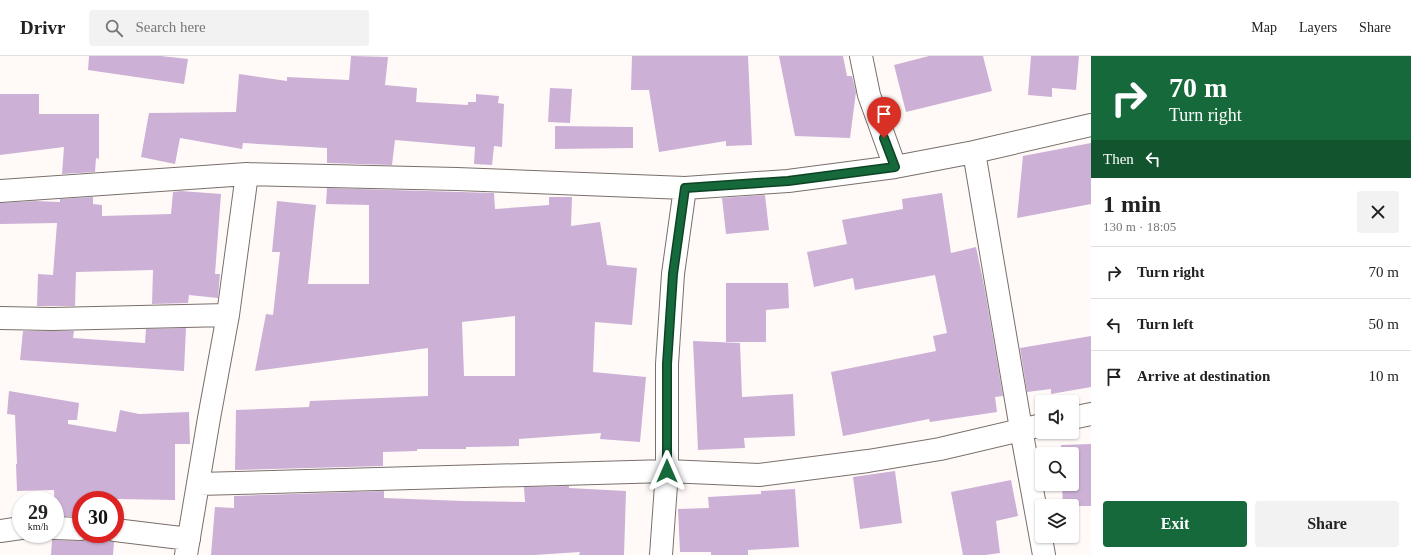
<!DOCTYPE html>
<html lang="en">
<head>
<meta charset="utf-8">
<style>
	:root { --surface:#fff; --page:#f2f2f2; --text:#222; --muted:#767676; --line:#e0e0e0; --accent:#16693a }
	body { margin:0; font-family:Georgia,serif; background:var(--page); color:var(--text); height:100vh; display:flex; flex-direction:column; font-size:15px; white-space:nowrap }
	* { box-sizing:border-box; margin:0 }
	p { font-size:13px; color:var(--muted) }
	.icon { flex:none; width:22px; height:22px; fill:none; stroke:currentColor; stroke-width:2; stroke-linecap:round; stroke-linejoin:round }
	.map { position:relative; flex:1; overflow:hidden }
	.sheet { display:flex; flex-direction:column; background:var(--surface); width:320px }
	.sheet>* { flex:none }
	.hud { background:#16693a; color:#fff; overflow:hidden }
	.tools { position:absolute; left:1035px; top:339px; display:grid; gap:8px }
	.tools a { display:grid; place-items:center; width:44px; height:44px; border-radius:4px; background:var(--surface); box-shadow:0 1px 3px #0004; font-size:20px }
	.speed { position:absolute; left:12px; top:435px; display:flex; gap:8px; font-size:20px; font-weight:700; text-align:center }
	.speed>* { display:grid; place-content:center; width:52px; height:52px; border-radius:50%; background:var(--surface); box-shadow:0 1px 3px #0004; line-height:1 }
	.speed small { font-size:10px; font-weight:400 }
	.speed .limit { border:6px solid #d22; background:#fff; color:#111 }
	.pin { position:absolute; display:grid; place-items:center; width:34px; height:34px; color:#fff; margin:-41px -17px; border-radius:50% 50% 50% 0; rotate:-45deg; box-shadow:0 0 4px #0007 }
	.pin .icon { rotate:45deg }
	.me { position:absolute; width:44px; margin:-22px; rotate:0deg; stroke-linejoin:round; filter:drop-shadow(0 0 3px #0008) }
	.turn { display:flex; align-items:center; gap:14px; height:84px; padding:0 12px; font-size:18px }
	.turn .icon { width:52px; height:52px; stroke-width:2.5 }
	.turn b { display:block; font-size:28px; line-height:34px }
	.then { display:flex; align-items:center; height:38px; padding:0 12px; background:#0003; gap:8px; font-size:15px }
	.round { display:grid; place-items:center; flex:none; width:42px; height:42px; border-radius:4px; background:var(--page) }
	.headline { display:flex; align-items:center; justify-content:space-between; height:68px; padding:0 12px }
	h1 { font-size:24px; font-weight:700; line-height:30px }
	.button { display:flex; gap:8px; margin-top:auto; padding:8px 12px }
	.button a { flex:1; height:46px; border-radius:4px; background:var(--accent); color:#fff; font-size:16px; font-weight:700; line-height:46px; text-align:center }
	.button a+a { background:var(--page); color:var(--text) }
	ul { padding:0; list-style:none }
	li { display:flex; align-items:center; gap:12px; height:52px; padding:0 12px; border-top:1px solid var(--line) }
	li div { flex:1 }
	li b { display:block; font-size:15px }
	li em { font-style:normal }
	header { display:flex; align-items:center; gap:24px; box-sizing:border-box; height:56px; padding:0 20px; background:var(--surface); border-bottom:1px solid var(--line) }
	header strong { font-size:19px }
	nav { display:flex; gap:22px; margin-inline-start:auto; font-size:14px }
	.search { width:280px; height:36px; background:var(--page); display:flex; align-items:center; gap:10px; box-sizing:border-box; padding:0 14px; border-radius:4px; color:var(--muted); font-size:15px }
	main { display:flex; flex:1; min-height:0 }
	.map>svg:first-child { display:block }
	.building { fill:#ccb0d5; fill-rule:evenodd }
	.lines { fill:none; stroke-linecap:round; stroke-linejoin:round }
	.street-casing { stroke:#796f6a; stroke-width:24 }
	.street { stroke:#fff; stroke-width:22 }
	.route-casing { stroke:#0e4426; stroke-width:10 }
	.route { stroke:#16693a; stroke-width:7 }
</style>
</head>
<body>
<header>
<strong>Drivr</strong>
<div class="search"><svg class="icon" aria-label="search" viewBox="0 0 24 24"><circle cx="10" cy="10" r="6"/><path d="M15 15l6 6"/></svg>Search here</div>
<nav><a>Map</a><a>Layers</a><a>Share</a></nav>
</header>
<main>
<div class="map">
<svg width="1091" height="499" viewBox="0 0 1091 499">
	<rect width="100%" height="100%" fill="#fffaf8"/>
	<path class="building" d="M89 0H161L188 3 184 28 88 14Z
		M351 0 388 1 385 29 417 32 416 46 468 49V46H476V38L499 40 498 47 504 48 502 91 494 90 492 109 474 108 475 91 395 84 392 109 327 107V92L243 87 242 93 180 82 175 108 141 101 149 57 236 56 239 18 287 25V21L349 24Z
		M632 0H748L752 89 726 90V85L659 96 649 34H631Z
		M779 0H843L847 20H852L856 36 850 82 795 80Z
		M929 0H983L992 35 906 56 894 9Z
		M1031 0H1079L1076 34 1052 32V41L1028 39Z
		M550 32 572 33 570 67 548 66Z
		M0 38H39V58H99V103L96 102 95 116 62 118 64 91 0 99Z
		M555 70 633 71V92L555 93Z
		M1091 87V148L1017 162 1023 100Z
		M327 132 494 137 495 153 549 149V141H572L571 170 600 166 607 209 637 212 632 269 595 266 593 316 646 321 640 386 600 383 601 377 519 383V390L466 391V393H417V395L383 396V410L235 414 236 354 309 351 310 345 428 340V292L255 315 266 258 273 259 280 196H272L277 145 316 149 308 228H369V149L326 148ZM515 260V320H464L462 266Z
		M181 135 221 138 215 218H220L218 242 189 239 188 247 152 248 153 214 76 216 75 250H37L38 218 53 219 57 167 0 168V147L35 145 60 146V143L93 141V148L102 149V160L171 158 173 136Z
		M942 137 951 197 976 191 984 229 1003 340 995 341 997 356 930 366 929 363 843 380 831 316 936 295 933 280 947 277 935 219 855 234 853 222 814 231 807 196 847 188 842 164 903 153 902 143Z
		M765 139 769 174 726 178 722 142Z
		M726 227H788L789 252 766 254V286H726Z
		M186 272 184 315 20 304 23 275H74L73 282 145 287 146 273Z
		M1091 280V331L1051 338V333L1027 336 1020 292Z
		M693 285 740 287 742 341 793 338 795 380 744 382 745 392 698 394Z
		M9 335 79 347 77 364H68V368L116 376 120 354 139 358 189 356 190 388H175V444L117 443 115 462V444H81V460H55L54 434 17 435 16 408H17L15 359 7 358Z
		M1091 388V450H1063L1062 428H1072V398H1061V389Z
		M895 415 902 467 860 473 853 421Z
		M1011 424 1018 460 996 465 1000 497 985 499H963L951 436Z
		M569 430V432L626 435 624 499H579L580 496 534 499H211L215 451 234 452V440L384 435V442L463 445 525 446 524 431Z
		M795 433 799 491 748 494V499H711V496H680L678 453 709 452 708 441 761 438V435Z
		M92 478H103L107 484 114 486 113 499H51L52 484 81 485 87 484Z"/>
	<g class="lines">
		<defs>
			<path id="street" d="M861 0 869 39 895 111
				M974 96 1021 373 1044 499
				M0 135 247 118 457 123 685 132 788 125 895 111 974 96 1091 69
				M0 262 52 263 228 259
				M1072 362 1091 358
				M198 428 667 415 759 419 868 405 940 393 1042 369
				M55 472 81 473
				M115 474 189 483
				M0 475 21 472
				M186 499 209 362 228 259 247 118
				M661 499 667 415V308L673 218 685 132"/>
		</defs>
		<use href="#street" class="street-casing"/>
		<use href="#street" class="street"/>
	</g>
	<g class="lines">
		<defs>
			<path id="route" d="M667 415V308L673 218 685 132 788 125 895 111 884 82"/>
		</defs>
		<use href="#route" class="route-casing"/>
		<use href="#route" class="route"/>
	</g>
</svg>
<div class="tools">
<a><svg class="icon" aria-label="sound" viewBox="0 0 24 24"><path d="M4 9h4l5-4v14l-5-4H4zM17 9q2 3 0 6"/></svg></a>
<a><svg class="icon" aria-label="search" viewBox="0 0 24 24"><circle cx="10" cy="10" r="6"/><path d="M15 15l6 6"/></svg></a>
<a><svg class="icon" aria-label="layers" viewBox="0 0 24 24"><path d="M12 4l9 5-9 5-9-5zM3 14l9 5 9-5"/></svg></a>
</div>
<div class="speed"><div>29<small>km/h</small></div><div class="limit">30</div></div>
<div class="pin" style="left:884px;top:82px;background:#d93025"><svg class="icon" aria-label="arrive" viewBox="0 0 24 24"><path d="M6 21V4h12l-3 4 3 4H6"/></svg></div>
<svg class="me" style="left:667px;top:415px" viewBox="-20 -20 40 40"><path d="M0-17L14 15 0 8-14 15z" fill="#16693a" stroke="#fff" stroke-width="4"/></svg>
</div>
<section class="sheet">
<div class="hud">
<div class="turn"><svg class="icon" aria-label="right" viewBox="0 0 24 24"><path d="M7 20v-9h11M14 6l5 5-5 5"/></svg><div><b>70 m</b>Turn right</div></div>
<div class="then">Then<svg class="icon" aria-label="left" viewBox="0 0 24 24"><path d="M17 20v-9H6M10 6l-5 5 5 5"/></svg></div>
</div>
<div class="headline"><div><h1>1 min</h1><p>130 m · 18:05</p></div><a class="round"><svg class="icon" aria-label="close" viewBox="0 0 24 24"><path d="M6 6l12 12M18 6L6 18"/></svg></a></div>
<ul>
<li><svg class="icon" aria-label="right" viewBox="0 0 24 24"><path d="M7 20v-9h11M14 6l5 5-5 5"/></svg><div><b>Turn right</b></div><em>70 m</em></li>
<li><svg class="icon" aria-label="left" viewBox="0 0 24 24"><path d="M17 20v-9H6M10 6l-5 5 5 5"/></svg><div><b>Turn left</b></div><em>50 m</em></li>
<li><svg class="icon" aria-label="arrive" viewBox="0 0 24 24"><path d="M6 21V4h12l-3 4 3 4H6"/></svg><div><b>Arrive at destination</b></div><em>10 m</em></li>
</ul>
<div class="button"><a>Exit</a><a>Share</a></div>
</section>
</main>
</body>
</html>
